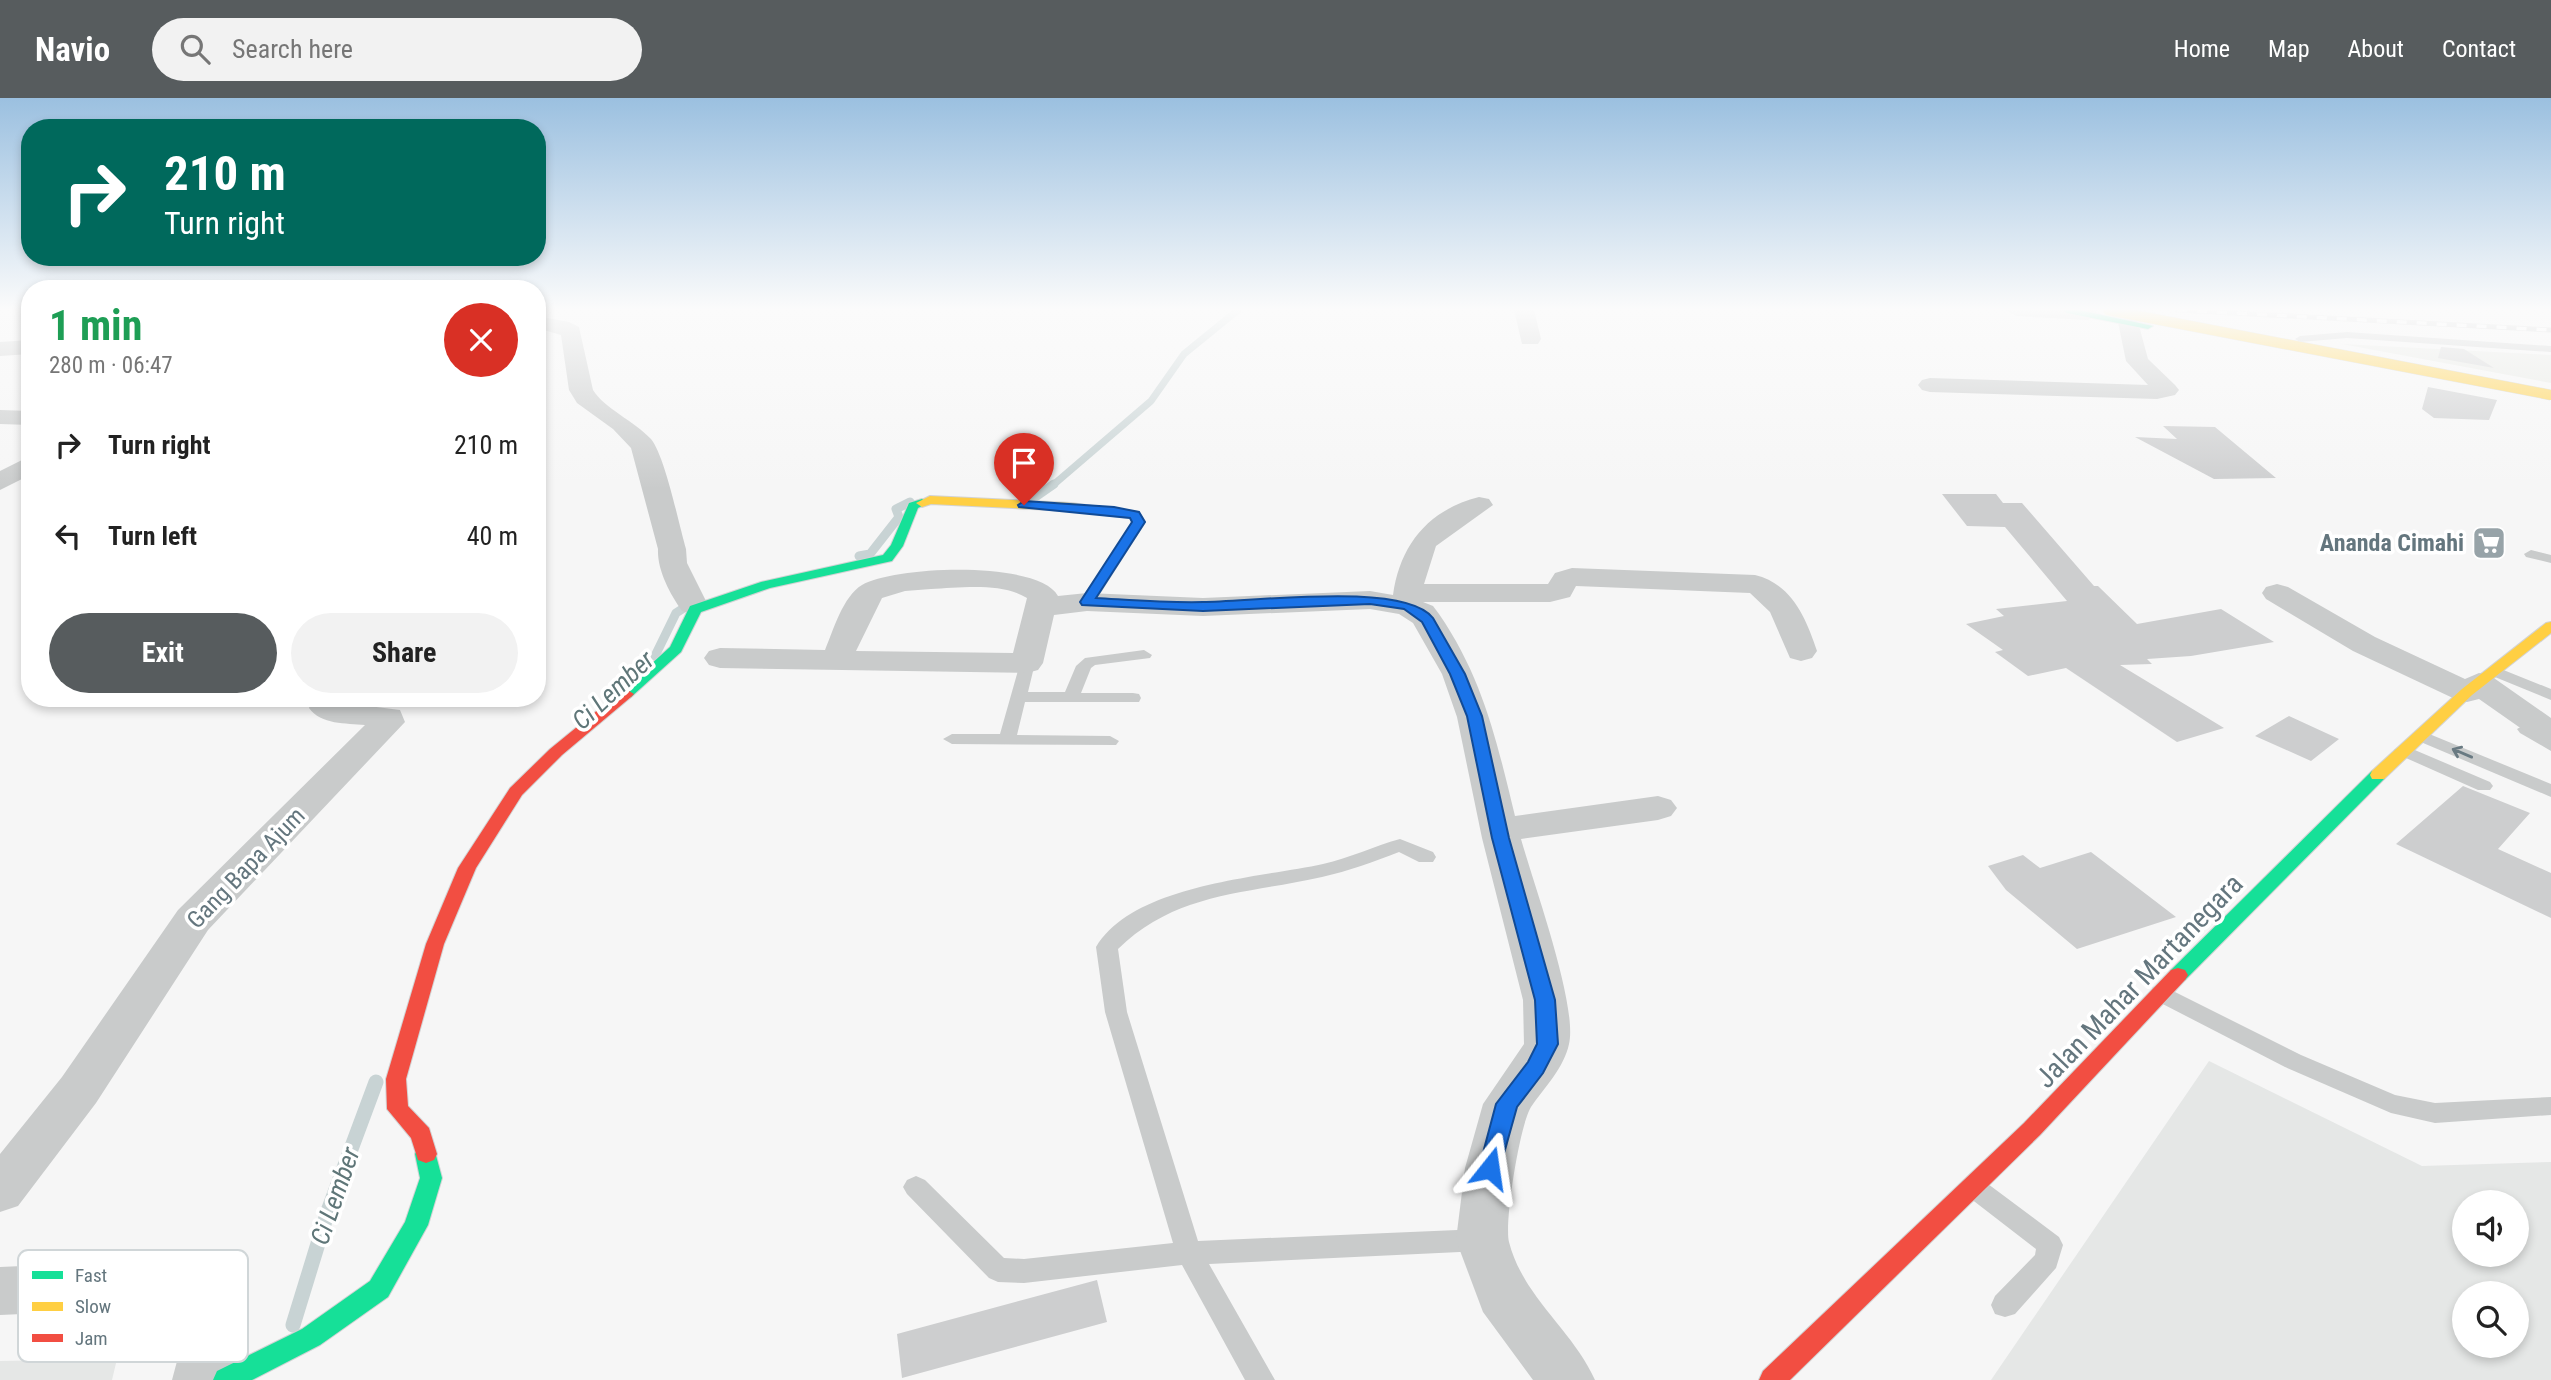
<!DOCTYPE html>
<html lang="en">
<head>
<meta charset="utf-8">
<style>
	:root { --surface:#fff; --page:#f2f2f2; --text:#222; --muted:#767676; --accent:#575c5e }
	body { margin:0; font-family:"Roboto Condensed",sans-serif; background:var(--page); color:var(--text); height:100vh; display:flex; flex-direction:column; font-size:26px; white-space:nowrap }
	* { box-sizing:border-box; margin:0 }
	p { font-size:23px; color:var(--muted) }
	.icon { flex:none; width:38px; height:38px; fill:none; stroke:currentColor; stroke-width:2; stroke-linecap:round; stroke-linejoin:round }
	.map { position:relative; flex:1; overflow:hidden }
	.side { position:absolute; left:21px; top:182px; width:525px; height:427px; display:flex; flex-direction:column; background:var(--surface); border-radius:28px; box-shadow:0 4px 10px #0003 }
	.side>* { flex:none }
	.guide { position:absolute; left:21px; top:21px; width:525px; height:147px; border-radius:28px; box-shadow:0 4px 10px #0003; background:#00695c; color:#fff; overflow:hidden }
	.tools { position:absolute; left:2452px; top:1092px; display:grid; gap:14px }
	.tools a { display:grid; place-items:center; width:77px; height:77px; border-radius:50%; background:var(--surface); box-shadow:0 4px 10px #0003; font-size:35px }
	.pin { position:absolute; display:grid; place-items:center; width:60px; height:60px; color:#fff; margin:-72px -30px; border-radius:50% 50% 50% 0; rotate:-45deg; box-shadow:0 0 7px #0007 }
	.pin .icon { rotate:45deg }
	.me { position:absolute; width:77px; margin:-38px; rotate:15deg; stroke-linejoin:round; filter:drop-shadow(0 0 5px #0008) }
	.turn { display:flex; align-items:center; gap:24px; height:147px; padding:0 28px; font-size:32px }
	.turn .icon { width:91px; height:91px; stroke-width:2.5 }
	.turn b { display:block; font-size:49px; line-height:60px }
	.round { display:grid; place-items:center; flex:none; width:74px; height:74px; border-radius:37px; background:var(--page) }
	.headline { display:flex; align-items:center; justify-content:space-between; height:119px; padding:0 28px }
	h1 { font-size:42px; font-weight:700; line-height:52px; color:#1e9e55 }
	.primary-button { display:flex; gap:14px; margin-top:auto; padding:14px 28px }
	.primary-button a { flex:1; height:80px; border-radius:42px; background:var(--accent); color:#fff; font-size:28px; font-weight:700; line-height:80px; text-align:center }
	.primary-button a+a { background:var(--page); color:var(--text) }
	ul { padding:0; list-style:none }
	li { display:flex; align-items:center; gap:21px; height:91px; padding:0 28px }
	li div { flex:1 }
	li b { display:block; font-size:26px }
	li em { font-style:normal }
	header { display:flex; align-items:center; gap:42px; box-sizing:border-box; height:98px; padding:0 35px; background:var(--accent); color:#fff }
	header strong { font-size:33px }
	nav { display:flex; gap:38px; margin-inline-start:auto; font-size:24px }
	.search { width:490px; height:63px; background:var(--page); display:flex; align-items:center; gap:18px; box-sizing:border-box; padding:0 24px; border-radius:38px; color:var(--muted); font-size:26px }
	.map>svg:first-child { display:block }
	.built { fill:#e5e7e6; fill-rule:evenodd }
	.green { fill:#e6e8e3 }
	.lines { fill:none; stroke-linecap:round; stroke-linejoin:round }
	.stream-far2 { stroke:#c8d3d4; stroke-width:7 }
	.stream-far1 { stroke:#c8d3d4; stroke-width:9 }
	.stream { stroke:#c8d3d4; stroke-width:15 }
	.building { fill:#cdcecf }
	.fast-casing { stroke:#d2d3d4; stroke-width:2 }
	.slow-casing { stroke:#d2d3d4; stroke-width:2 }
	.jam-casing { stroke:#d2d3d4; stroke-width:2 }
	.lane { fill:#c9cbcb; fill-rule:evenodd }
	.street { fill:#c9cbcb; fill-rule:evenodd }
	.fast { fill:#16e098; fill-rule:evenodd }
	.slow { fill:#ffcf43; fill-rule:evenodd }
	.jam { fill:#f24e42; fill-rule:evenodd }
	.rail-casing { stroke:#bfc1c2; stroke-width:5 }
	.rail { stroke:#fff; stroke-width:3.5; stroke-dasharray:10; stroke-linecap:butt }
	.slow-bridge-casing { stroke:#d2d3d3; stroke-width:11; stroke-linecap:butt }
	.slow-bridge { stroke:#ffcf43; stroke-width:10 }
	.oneway { stroke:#697a82 }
	.route { fill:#1a73e8; stroke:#114b97; stroke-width:2 }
	.labels { text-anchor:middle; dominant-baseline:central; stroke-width:7; stroke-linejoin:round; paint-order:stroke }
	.poi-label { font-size:24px; font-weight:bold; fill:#64767e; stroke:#fff; text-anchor:end }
	.street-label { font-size:24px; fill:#64767e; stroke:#fff }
	.water-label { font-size:26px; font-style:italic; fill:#5f7678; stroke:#fff }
	.near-street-label { font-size:28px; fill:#64767e; stroke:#fff }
	.key { fill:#fff; stroke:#d0d6d8; stroke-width:2 }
	.key-label { font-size:19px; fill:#64767e }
</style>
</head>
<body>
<header>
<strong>Navio</strong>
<div class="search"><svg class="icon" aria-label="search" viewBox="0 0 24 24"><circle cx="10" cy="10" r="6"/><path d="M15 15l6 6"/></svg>Search here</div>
<nav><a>Home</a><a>Map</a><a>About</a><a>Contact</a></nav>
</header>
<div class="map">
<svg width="2551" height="1282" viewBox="0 0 2551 1282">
	<rect width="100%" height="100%" fill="#f6f6f6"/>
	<path class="built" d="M2209 963 2422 1068 2551 1064V1282H1991ZM2464 1104H2516V1157H2464ZM2464 1195H2516V1248H2464Z
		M117 1261 112 1282H0V1263Z"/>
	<path class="green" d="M2342 246 2551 257V285Z"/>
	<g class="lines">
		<path class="stream-far2" d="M1052 388 1151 303 1184 256 1238 212"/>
		<path class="stream-far1" d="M1031 402 1054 386
			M859 458 870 456 899 419 896 411 910 404
			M655 558 676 515 690 506"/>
		<path class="stream" d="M293 1227 328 1113 376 984"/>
	</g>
	<path class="building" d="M2441 249 2464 251 2494 270 2438 260Z
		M2428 289 2497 302 2489 322 2434 320 2422 311Z
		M2163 328 2215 329 2276 380 2214 381 2135 339 2177 341Z
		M1942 396H1996L2003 405H2022L2094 488H2098L2137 526 2221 511 2274 544 2191 558 2147 561 2152 566 2120 567 2224 630 2177 644 2066 570 2028 578 1995 554 2003 552 1966 526 2004 518 1996 511 2067 503 2005 429 1967 428Z
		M2289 618 2339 641 2311 663 2255 638Z
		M2463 688 2530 715 2498 751 2551 775V820L2396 746Z
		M2091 754 2176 819 2077 851 2006 792 1988 768 2023 757 2040 770Z
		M1097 1182 1107 1224 902 1280 897 1236Z"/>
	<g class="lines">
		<defs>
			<path id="fast" d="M2063 212H2079L2153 228 2148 231 2067 215Z
				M922 401 928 405 918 410 903 448 892 463 770 490 701 514 681 554 631 599 626 601 618 596 670 549 690 508 761 484 883 457 891 447 909 405Z
				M2378 672 2384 673 2386 677 2384 681 2185 882 2178 884 2171 882 2168 877 2171 872 2372 673Z
				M426 1047 434 1050 442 1080 428 1127 388 1199 320 1247 252 1282H213L217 1273 302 1231 370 1183 405 1124 420 1080 415 1056 418 1050Z"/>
			<path id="slow" d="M930 398 1071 405 1138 414 1145 424 1092 507 1087 508 1080 504 1131 430 1133 424 1130 420 1071 413 931 406 922 409 916 405Z
				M2551 524V535L2472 597 2384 681H2372L2370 677 2372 673 2462 591 2546 525Z"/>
			<path id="jam" d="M626 591 634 596 631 599 562 657 522 697 476 770 444 846 406 981 408 1008 429 1030 437 1056 434 1062 426 1065 418 1062 411 1040 387 1011 386 981 426 846 458 770 510 690 550 651 621 593Z
				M2178 870 2185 872 2188 877 2185 882 2040 1037 1790 1282H1759L1763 1273 2024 1025 2171 872Z"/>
		</defs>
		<use href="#fast" class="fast-casing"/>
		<use href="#slow" class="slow-casing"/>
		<use href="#jam" class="jam-casing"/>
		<path class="lane" d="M2347 234 2551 248V254L2347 240 2300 244 2295 241 2300 238Z
			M2531 452 2551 457V465L2526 459 2524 456Z
			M1144 552 1152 557 1150 560 1095 567 1091 570 1081 595H1133L1139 596 1141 600 1139 604H1025L1017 637 1110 638 1119 643 1116 647 952 646 943 641 952 636H1000L1021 562H1033L1035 565 1028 594H1065L1076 568 1085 560Z
			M2496 569 2551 591V602L2490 577 2488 574Z
			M2526 626 2551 640V653L2520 635 2517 631Z
			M2422 633 2551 686V699L2416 642 2413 638Z
			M2403 647 2490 684 2493 688 2490 692H2478L2397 656 2394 652Z
			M1400 741 1433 754 1436 759 1433 764H1419L1399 754C1373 764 1349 773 1322 779 1247 796 1176 794 1118 851L1127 914 1198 1143 1481 1131 1490 1134 1494 1142 1490 1150 1481 1153 1209 1166 1275 1282H1245L1182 1167 1024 1185 998 1184 989 1180 907 1096 903 1089 907 1082 916 1078 925 1082 1004 1160 1024 1161 1173 1145 1105 914 1096 849C1134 786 1259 780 1323 766 1350 760 1374 748 1400 741Z
			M2161 887 2301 957 2395 997 2435 1005 2551 999V1017L2435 1025 2391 1015 2285 969 2153 901 2150 895 2153 889Z
			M1975 1079 1984 1083 2059 1139 2063 1147 2056 1170 2015 1216 2005 1219 1995 1216 1991 1207 1995 1198 2035 1157 2036 1151 1966 1097 1962 1090 1966 1083Z"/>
		<path class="street" d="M1514 212H1534L1541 241 1538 246H1522Z
			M2006 212H2095L2098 216 2088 222 2016 218Z
			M537 218 569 224 579 229 593 292C604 310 634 323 651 341 665 358 679 427 686 451L687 465 708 507 704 513 693 516 682 513C670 496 657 472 658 451L631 350 613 331 577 305 569 292 561 237 537 230Z
			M2128 218 2138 224 2148 261 2175 287 2179 292 2175 297 2157 301 1930 294 1922 292 1918 287 1922 282 1930 280 2148 287 2126 263 2118 224Z
			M30 242V256L0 258V244Z
			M0 312 30 313V327L0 326Z
			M30 358V377L0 392V373Z
			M1479 399 1489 401 1493 407 1436 448 1424 486H1548L1555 475 1572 470 1755 477C1792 486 1806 520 1817 553L1812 560 1801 563 1790 560 1770 514 1750 495 1576 488 1570 499 1550 504H1423L1433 508 1439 516C1483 580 1497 644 1515 718L1658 698 1671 702 1677 710 1671 718 1658 722 1521 741C1533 784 1578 908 1569 946 1564 970 1544 990 1531 1009 1520 1026 1504 1125 1509 1144 1523 1199 1573 1232 1595 1282H1533L1483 1214 1456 1142 1465 1070 1483 1006 1524 946 1523 902 1482 740 1457 619 1442 576 1413 525 1399 516 1370 511 1203 518 1087 513 1054 517 1043 565 1038 572 1027 575 720 570 709 567 704 560 709 553 720 550 825 552C833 533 843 498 862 487 894 468 1039 462 1058 498L1087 495 1203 500 1370 493 1393 497C1400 447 1428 412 1479 399ZM931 491C959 490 1002 484 1027 500L1013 555 856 553 882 500 905 493Z
			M2277 486 2288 489 2375 539 2465 581 2479 575 2491 578 2551 620V646L2539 643 2479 601 2467 604 2455 601 2353 553 2266 501 2262 495 2266 489Z
			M313 600H347L345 605 400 612 405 624 208 832 96 1005 18 1108 0 1114V1056L62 979 178 812 365 627C346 625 321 627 309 610Z
			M158 1162 211 1183 231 1217 240 1235 228 1282H172L184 1237 173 1217 156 1210 0 1217V1169Z"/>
		<use href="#fast" class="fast"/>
		<use href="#slow" class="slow"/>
		<use href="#jam" class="jam"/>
		<defs>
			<path id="rail" d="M2177 212 2551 232"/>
		</defs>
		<use href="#rail" class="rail-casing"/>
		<use href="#rail" class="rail"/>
		<defs>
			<path id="slow-bridge" d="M2108 212 2551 297"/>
		</defs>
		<use href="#slow-bridge" class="slow-bridge-casing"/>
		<use href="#slow-bridge" class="slow-bridge"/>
	</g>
	<defs><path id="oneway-shaft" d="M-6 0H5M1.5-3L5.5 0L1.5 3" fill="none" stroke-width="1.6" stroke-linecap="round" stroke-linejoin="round" transform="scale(1.75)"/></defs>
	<use class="oneway" href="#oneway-shaft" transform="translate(2462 655) rotate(-157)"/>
	<linearGradient id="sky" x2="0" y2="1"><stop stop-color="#9bc0e0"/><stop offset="0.54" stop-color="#fbfbfb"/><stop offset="1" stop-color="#fbfbfb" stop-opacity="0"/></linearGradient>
	<rect width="2551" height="391" fill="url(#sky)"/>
	<path class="route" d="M1024 403 1114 409 1139 414 1145 424 1096 500C1132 502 1168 505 1203 504 1252 504 1404 483 1433 520L1465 576 1482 618 1509 740 1555 902 1558 946 1543 975 1517 1009 1498 1077 1490 1079 1482 1077 1479 1070 1496 1006 1528 964 1537 946 1535 902 1492 740 1467 618 1450 576 1422 524 1404 511 1370 506 1203 513 1082 507 1080 504 1132 424 1130 420 1019 409 1018 407Z"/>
	<defs>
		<symbol id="supermarket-square" viewBox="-11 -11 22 22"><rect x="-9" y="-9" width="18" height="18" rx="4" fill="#97a3a8" stroke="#fff"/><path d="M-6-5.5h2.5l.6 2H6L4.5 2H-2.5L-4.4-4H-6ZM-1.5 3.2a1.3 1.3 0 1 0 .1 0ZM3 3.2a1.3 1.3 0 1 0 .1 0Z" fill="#fff"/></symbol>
	</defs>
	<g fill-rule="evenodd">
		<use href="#supermarket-square" x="2470" y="426" width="38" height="38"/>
	</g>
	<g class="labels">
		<g class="poi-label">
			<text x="2464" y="445">Ananda Cimahi</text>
		</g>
		<g class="street-label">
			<text transform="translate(246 770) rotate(-46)">Gang Bapa Ajum</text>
		</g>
		<g class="water-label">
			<text transform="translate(613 592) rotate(-43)">Ci Lember</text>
			<text transform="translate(335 1098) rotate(-71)">Ci Lember</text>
		</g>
		<g class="near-street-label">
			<text transform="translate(2139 883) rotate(-46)">Jalan Mahar Martanegara</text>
		</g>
	</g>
	<rect x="18" y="1152" width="230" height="112" rx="10" class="key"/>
	<rect x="32" y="1173" width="31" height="8" fill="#16e098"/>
	<rect x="32" y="1204" width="31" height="9" fill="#ffcf43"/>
	<rect x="32" y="1236" width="31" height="8" fill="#f24e42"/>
	<g class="key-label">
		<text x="75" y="1184">Fast</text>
		<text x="75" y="1215">Slow</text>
		<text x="75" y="1247">Jam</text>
	</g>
</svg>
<div class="tools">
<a><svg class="icon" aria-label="sound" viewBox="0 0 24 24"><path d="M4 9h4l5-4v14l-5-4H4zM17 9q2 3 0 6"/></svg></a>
<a><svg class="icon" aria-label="search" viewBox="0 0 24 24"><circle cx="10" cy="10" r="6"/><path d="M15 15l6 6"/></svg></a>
</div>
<div class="pin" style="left:1024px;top:407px;background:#d93025"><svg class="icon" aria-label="arrive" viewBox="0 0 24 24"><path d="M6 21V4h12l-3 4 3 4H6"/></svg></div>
<svg class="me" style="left:1490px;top:1070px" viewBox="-20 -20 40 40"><path d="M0-17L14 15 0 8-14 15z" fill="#1a73e8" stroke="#fff" stroke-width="4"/></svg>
<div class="guide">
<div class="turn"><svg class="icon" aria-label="right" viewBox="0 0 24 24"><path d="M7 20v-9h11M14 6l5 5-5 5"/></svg><div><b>210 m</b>Turn right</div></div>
</div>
<section class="side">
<div class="headline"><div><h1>1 min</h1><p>280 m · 06:47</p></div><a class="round" style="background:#d93025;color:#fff"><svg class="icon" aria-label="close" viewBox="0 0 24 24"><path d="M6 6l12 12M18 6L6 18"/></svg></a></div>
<ul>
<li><svg class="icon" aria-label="right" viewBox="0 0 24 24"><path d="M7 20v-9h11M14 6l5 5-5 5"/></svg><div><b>Turn right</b></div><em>210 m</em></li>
<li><svg class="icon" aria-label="left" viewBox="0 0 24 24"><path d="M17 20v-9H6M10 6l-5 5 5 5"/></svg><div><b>Turn left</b></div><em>40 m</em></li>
</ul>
<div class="primary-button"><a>Exit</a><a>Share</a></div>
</section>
</div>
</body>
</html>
